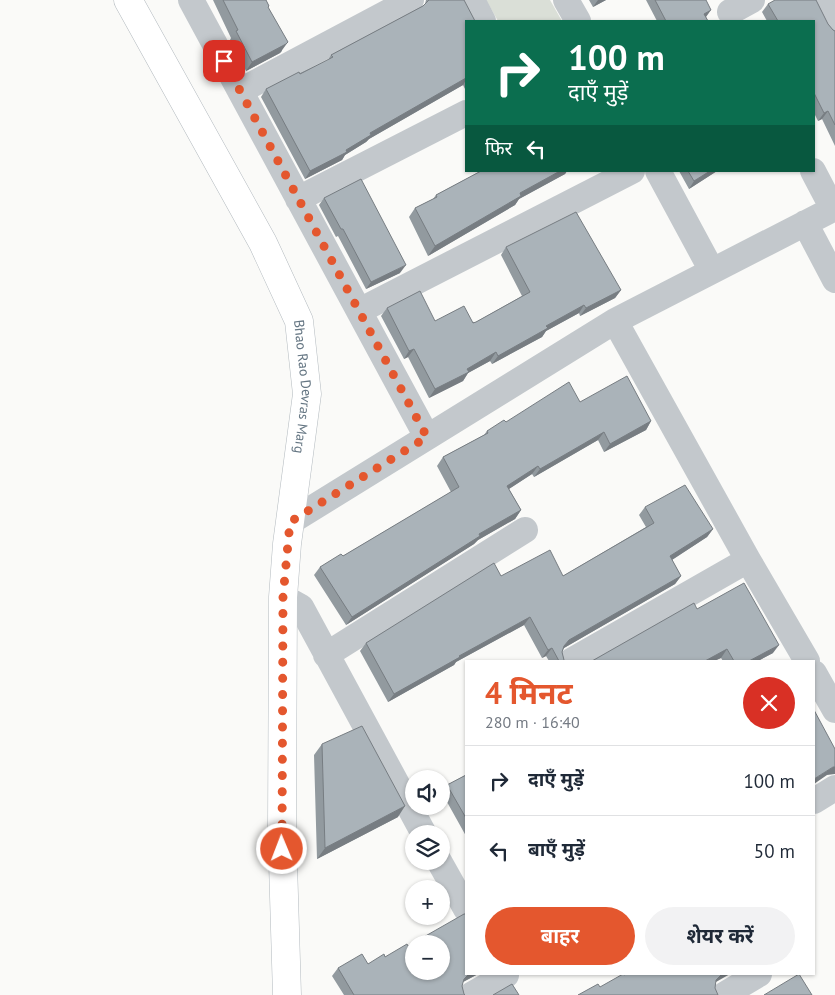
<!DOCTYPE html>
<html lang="hi">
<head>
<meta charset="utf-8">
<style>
	:root { --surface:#fff; --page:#f2f2f3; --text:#1f2937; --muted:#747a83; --line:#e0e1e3; --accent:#e4572e }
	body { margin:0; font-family:"PT Sans","Noto Sans Devanagari",sans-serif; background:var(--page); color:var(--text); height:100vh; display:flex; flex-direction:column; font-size:19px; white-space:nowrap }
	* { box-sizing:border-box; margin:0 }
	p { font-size:16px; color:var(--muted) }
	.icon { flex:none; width:28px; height:28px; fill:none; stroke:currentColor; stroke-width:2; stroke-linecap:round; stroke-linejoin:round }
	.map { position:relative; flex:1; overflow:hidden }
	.panel { position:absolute; left:465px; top:660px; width:350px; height:315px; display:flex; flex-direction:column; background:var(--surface); border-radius:0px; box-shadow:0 1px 4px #0004 }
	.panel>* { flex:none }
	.hud { position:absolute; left:465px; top:20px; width:350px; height:152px; border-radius:0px; box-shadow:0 1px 4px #0004; background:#0b6e4f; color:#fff; overflow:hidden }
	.tools { position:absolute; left:405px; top:770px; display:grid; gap:10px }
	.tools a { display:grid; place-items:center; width:45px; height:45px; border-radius:50%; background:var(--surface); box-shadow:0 1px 4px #0004; font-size:25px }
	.pin { position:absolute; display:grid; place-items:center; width:42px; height:42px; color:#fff; margin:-21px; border-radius:10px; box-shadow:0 2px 8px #0006 }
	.me { position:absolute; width:55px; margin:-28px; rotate:359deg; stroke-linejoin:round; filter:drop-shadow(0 0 4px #0008) }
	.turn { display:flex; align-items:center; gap:18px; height:105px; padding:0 20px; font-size:22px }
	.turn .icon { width:65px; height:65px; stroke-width:2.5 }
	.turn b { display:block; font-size:35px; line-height:42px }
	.then { display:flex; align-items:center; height:48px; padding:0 20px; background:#0003; gap:10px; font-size:19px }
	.round { display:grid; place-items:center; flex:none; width:52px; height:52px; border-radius:26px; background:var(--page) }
	.headline { display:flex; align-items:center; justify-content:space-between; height:85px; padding:0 20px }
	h1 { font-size:30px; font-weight:700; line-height:38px; color:var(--accent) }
	.action { display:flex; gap:10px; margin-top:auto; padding:10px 20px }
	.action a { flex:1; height:58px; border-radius:30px; background:var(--accent); color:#fff; font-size:20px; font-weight:700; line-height:58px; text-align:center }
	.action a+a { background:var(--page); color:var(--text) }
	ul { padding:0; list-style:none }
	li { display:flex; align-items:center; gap:15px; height:70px; padding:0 20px; border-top:1px solid var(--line) }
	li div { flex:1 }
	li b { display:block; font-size:19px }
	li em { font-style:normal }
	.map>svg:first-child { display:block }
	.green { fill:#dadfd7 }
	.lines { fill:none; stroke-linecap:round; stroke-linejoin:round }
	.secondary-casing { stroke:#b3babf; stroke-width:29 }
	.street { stroke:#c3c8cc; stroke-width:26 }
	.secondary { stroke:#fff; stroke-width:28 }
	.wall { fill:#929a9f }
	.shaded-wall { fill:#777d82 }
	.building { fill:#aab3b9; stroke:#777d82; fill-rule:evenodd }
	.route { stroke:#e4572e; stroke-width:9; stroke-dasharray:0 16.2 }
	.labels { text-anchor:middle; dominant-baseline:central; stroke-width:5; stroke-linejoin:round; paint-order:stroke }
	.street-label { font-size:14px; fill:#657683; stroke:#fff }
</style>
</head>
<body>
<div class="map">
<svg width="835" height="995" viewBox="0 0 835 995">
	<rect width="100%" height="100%" fill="#fafaf8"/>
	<path class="green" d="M486 0H550L562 21H498Z"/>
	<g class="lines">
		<defs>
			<g id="secondary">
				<path id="s1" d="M128 0 263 243 299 321 307 394 287 544 283 597 282 830 287 995"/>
			</g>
		</defs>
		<use href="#secondary" class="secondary-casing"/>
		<path class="street" d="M191 0 427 437
			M472 0 483 21
			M566 0 578 21
			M822 0 835 26
			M730 12 752 0
			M240 91 411 0
			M658 171 712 271
			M813 171 833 209
			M298 199 466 113
			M805 223 835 280
			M359 311 632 171
			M615 321 748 560 807 661
			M290 522 615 321 835 208
			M283 597 301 607 424 834
			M326 655 525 530
			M571 661 748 560
			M814 673 835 710
			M814 801 835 788
			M439 861 466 909
			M471 995 506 975
			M724 995 759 974"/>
		<use href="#secondary" class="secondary"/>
	</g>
	<path class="wall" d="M213 0H266L269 6 268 8 282 51 280 53 246 71 230 40 231 38Z
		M426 0H464L466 21V91L463 85 369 139 366 142 345 155 342 160 305 179 261 97 266 89 328 60 331 55 423 6 425 4Z
		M589 0H606L593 7Z
		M646 0H706V17L708 21H657Z
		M768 4 828 24 833 30 835 31V146L822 119 818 121 814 113V21H767L762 12Z
		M481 171H567L565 174 519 199 515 205 428 256 409 217 415 208 433 199 436 195Z
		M679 171H717L689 189Z
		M324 198 400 273 366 289 338 236 336 237 319 205Z
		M506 247 621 290 615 298 580 316 579 313 546 331 542 337 492 364 490 361 468 373 463 381 429 398 408 357 404 359 381 316 387 308 435 321 476 322 522 296 501 255Z
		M580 402 651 421 646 430 604 452 598 440 534 477 532 474 509 489 521 510 515 519 478 540 474 544 346 625 314 575 320 567 343 556 451 492 437 466 443 457 484 435 487 431 506 422Z
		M645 507 713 529 707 537 672 560 681 576 675 584 564 648 562 652 564 660 565 661H549L546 656 542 658 524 625 456 662 454 665 388 702 360 651 366 643 501 576H563L646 527 639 515Z
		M697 609 773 653 758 661H723L721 658 714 661H592Z
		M322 744 398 817 317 859 314 755Z
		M466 775V836L442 793 447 785Z
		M408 946 478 974 463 982 462 986 464 994 465 995H344L332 976 338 968 368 964 385 957Z"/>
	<path class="shaded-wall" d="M598 0H606L593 7Z
		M711 10 706 17 699 21 704 14Z
		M288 42 280 53 246 71 252 62Z
		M466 78V80L463 85 369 139 366 142 345 155 342 160 305 179 310 171 346 150 370 133Z
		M828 111 822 119 818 121 824 113Z
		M560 171H567L565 174 519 199 515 205 428 256 435 246 520 193Z
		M710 171H717L689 189 694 181Z
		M406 265 400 273 366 289 371 282Z
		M621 290 615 298 580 316 586 308Z
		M584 305 579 313 546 331 542 337 492 364 498 356 546 326Z
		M414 349 408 357 404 359 409 351Z
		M496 352 490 361 468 373 463 381 429 398 435 389 467 369Z
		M651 421 646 430 604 452 610 444Z
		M604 432 598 440 534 477 540 469Z
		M538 466 532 474 501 494 507 486Z
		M521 510 515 519 478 540 474 544 346 625 352 617 479 534Z
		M713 529 707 537 664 565 670 556Z
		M681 576 675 584 564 648 558 654 564 646 569 640Z
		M530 617 524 625 456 662 454 665 388 702 394 694 459 656Z
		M779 645 773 653 758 661H749Z
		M552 648 546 656 542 658 548 650Z
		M727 649 721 658 714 661H705Z
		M833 767H835V774L827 775 814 784V779Z
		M405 806 398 817 317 859 325 848Z
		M469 974H478L463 982 464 979Z
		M722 974H730L716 982V980Z"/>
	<path class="building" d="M223 0H266L269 6 268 7 288 42 286 44 252 62 236 31 238 30Z
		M429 0H464L475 21H466V78L370 133 371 135 346 150 347 152 310 171 266 89 299 72 300 74 333 57 331 55 423 6Z
		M655 0H706L711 10 704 14 708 21H666Z
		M775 0H816L828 24 833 30 835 31V125L828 111 824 113 814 93V21H778L768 4Z
		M481 171H560L520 193 521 196 435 246 415 208 437 197 436 195Z
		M688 171H710L694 181Z
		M361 179 406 265 371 282 343 229H341L324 198Z
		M576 212 621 290 586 308 584 305 546 326 548 328 498 356 496 352 467 369 469 372 435 389 414 349 409 351 387 308 420 291 435 321 464 306 473 323 476 322 530 292 506 247Z
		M627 376 651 421 610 444 604 432 540 469 538 466 507 486 521 510 479 534 480 536 352 617 320 567 341 554 343 556 459 487 443 457 488 433 487 431 504 420 506 422 569 382 580 402Z
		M685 485 713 529 670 556 681 576 569 640 564 646 562 652 564 660 565 661H559L552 648 548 650 530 617 459 656 460 657 394 694 366 643 494 563 501 576 550 550 563 576 654 523 645 507Z
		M744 583 779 645 749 661H734L727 649 705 661H592L694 603 697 609Z
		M814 710 835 749V767H833L814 779Z
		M362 726 405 806 325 848 322 744Z
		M466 775V818L447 785Z
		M464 914H466V974H469L464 979 462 986 464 994 465 995H354L338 968 362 954 368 964 384 954 385 957 407 944 408 946ZM414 944H441V971H414Z
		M623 974 624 975 626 974H722L716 980 715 988 718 995H578L598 984 600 987Z
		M799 974 812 995H764Z
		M512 984 519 995H493Z"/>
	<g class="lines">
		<path class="route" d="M224 61 427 437 290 522 283 597 282 849"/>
	</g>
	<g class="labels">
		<g class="street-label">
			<text stroke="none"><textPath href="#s1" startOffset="430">Bhao Rao Devras Marg</textPath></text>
		</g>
	</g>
</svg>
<div class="tools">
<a><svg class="icon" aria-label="sound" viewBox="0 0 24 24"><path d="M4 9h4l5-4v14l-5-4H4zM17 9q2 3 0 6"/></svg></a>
<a><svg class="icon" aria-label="layers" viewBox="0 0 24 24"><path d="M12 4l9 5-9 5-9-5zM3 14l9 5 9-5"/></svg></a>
<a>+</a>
<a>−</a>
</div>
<div class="pin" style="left:224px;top:61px;background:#d93025"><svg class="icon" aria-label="arrive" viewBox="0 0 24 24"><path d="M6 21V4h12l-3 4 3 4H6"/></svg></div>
<svg class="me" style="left:282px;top:849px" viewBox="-20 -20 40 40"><circle r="17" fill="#e4572e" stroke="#fff" stroke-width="3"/><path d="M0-11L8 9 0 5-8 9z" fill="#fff"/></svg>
<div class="hud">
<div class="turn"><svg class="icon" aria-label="right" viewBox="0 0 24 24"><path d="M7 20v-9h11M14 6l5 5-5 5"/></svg><div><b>100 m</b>दाएँ मुड़ें</div></div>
<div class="then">फिर<svg class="icon" aria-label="left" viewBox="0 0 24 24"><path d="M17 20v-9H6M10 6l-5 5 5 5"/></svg></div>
</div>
<section class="panel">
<div class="headline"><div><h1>4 मिनट</h1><p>280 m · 16:40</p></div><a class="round" style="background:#d93025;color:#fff"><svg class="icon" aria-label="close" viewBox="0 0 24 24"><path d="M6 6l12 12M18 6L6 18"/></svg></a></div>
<ul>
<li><svg class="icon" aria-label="right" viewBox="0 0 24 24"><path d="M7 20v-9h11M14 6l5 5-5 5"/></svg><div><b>दाएँ मुड़ें</b></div><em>100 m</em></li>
<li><svg class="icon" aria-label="left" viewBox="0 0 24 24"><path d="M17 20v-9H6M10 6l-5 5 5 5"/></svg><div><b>बाएँ मुड़ें</b></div><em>50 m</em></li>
</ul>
<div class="action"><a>बाहर</a><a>शेयर करें</a></div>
</section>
</div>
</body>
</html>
